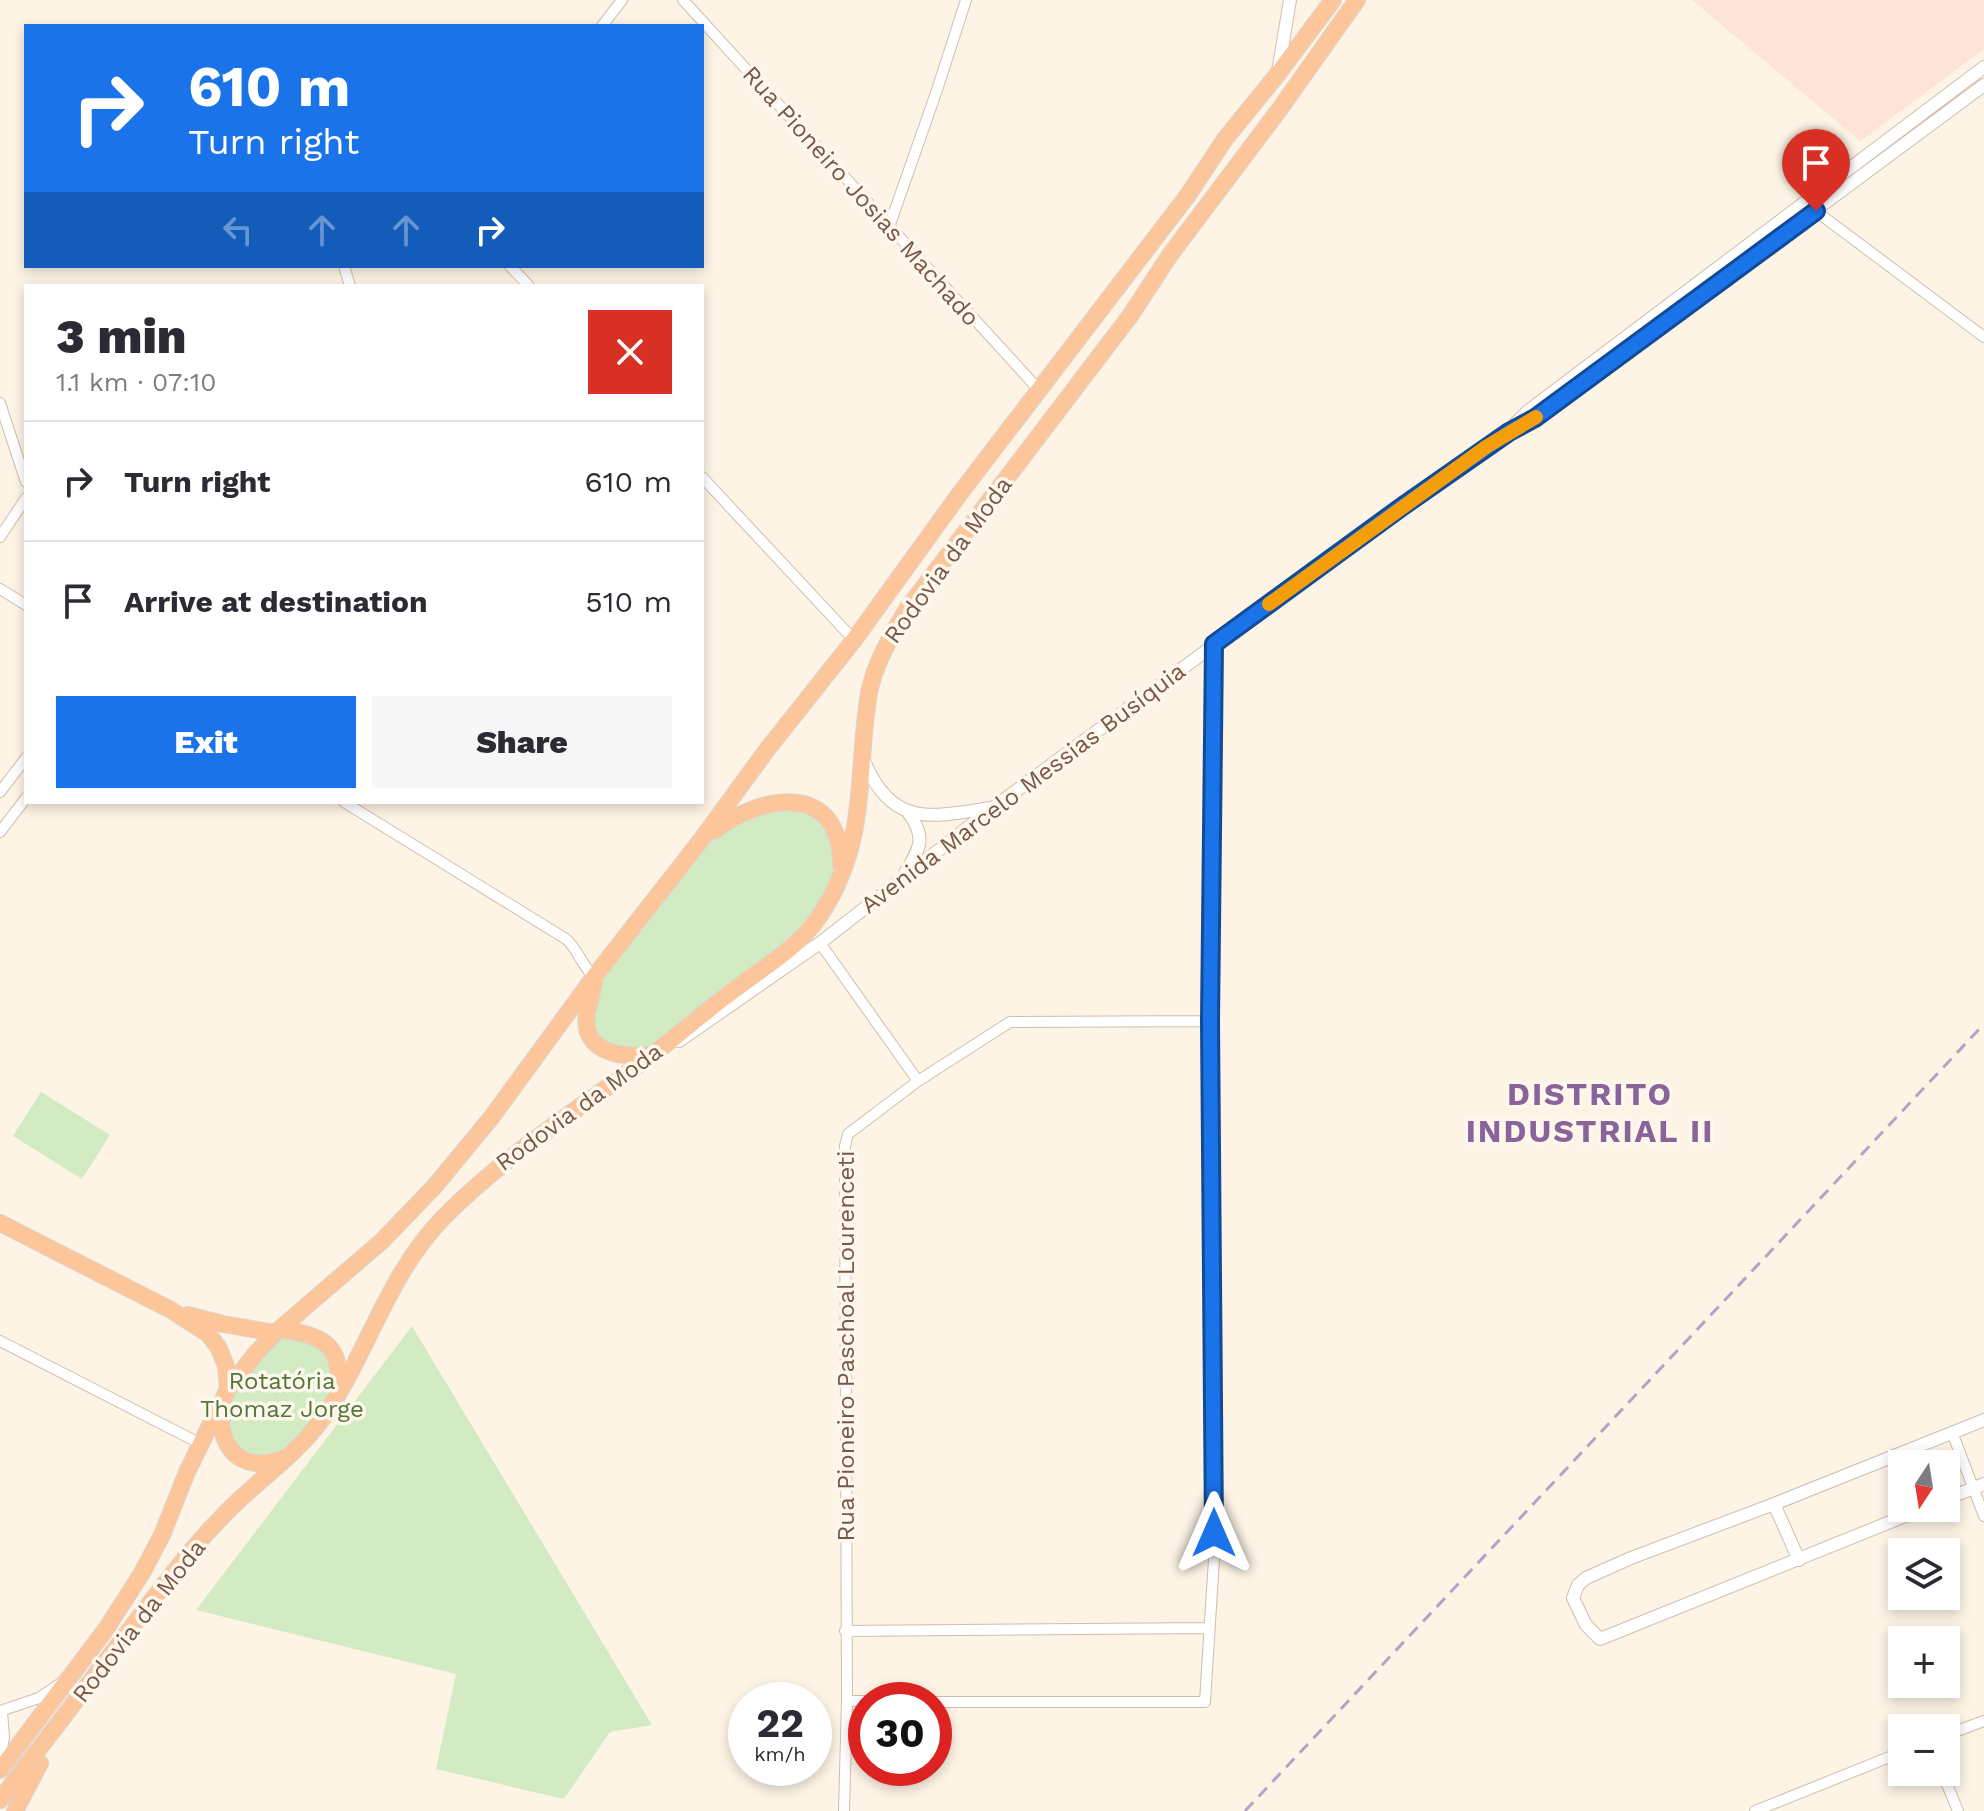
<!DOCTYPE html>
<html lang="en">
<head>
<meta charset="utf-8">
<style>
	:root { --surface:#fff; --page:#f7f7f7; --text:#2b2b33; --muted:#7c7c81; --line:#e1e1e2; --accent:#1a73e8 }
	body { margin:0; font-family:"Work Sans",sans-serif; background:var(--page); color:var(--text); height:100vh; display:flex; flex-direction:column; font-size:30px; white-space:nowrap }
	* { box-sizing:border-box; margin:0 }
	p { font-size:26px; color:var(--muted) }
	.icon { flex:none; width:44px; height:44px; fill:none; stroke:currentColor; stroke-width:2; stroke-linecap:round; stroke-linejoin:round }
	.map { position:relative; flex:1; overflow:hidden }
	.panel { position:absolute; left:24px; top:284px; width:680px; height:520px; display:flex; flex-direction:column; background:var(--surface); border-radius:0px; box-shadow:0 4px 12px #0003 }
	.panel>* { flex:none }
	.hud { position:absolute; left:24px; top:24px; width:680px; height:244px; border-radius:0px; box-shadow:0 4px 12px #0003; background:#1a73e8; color:#fff; overflow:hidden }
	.needle { width:52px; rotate:192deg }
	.buttons { position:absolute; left:1888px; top:1450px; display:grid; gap:16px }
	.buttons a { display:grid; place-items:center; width:72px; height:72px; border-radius:0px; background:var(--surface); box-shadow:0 4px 12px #0003; font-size:40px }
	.speed { position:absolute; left:728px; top:1682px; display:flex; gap:16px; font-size:40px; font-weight:700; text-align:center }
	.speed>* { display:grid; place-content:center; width:104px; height:104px; border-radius:50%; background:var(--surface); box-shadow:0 4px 12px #0003; line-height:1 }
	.speed small { font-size:20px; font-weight:400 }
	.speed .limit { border:12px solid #d22; background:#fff; color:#111 }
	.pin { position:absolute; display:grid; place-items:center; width:68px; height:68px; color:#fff; margin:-82px -34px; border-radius:50% 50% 50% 0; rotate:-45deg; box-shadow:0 0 8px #0007 }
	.pin .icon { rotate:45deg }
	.me { position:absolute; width:88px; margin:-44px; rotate:0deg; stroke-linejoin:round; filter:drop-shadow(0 0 6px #0008) }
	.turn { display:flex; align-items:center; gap:28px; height:168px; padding:0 32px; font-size:36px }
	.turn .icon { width:104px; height:104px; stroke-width:2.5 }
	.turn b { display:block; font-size:56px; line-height:68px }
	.lanes { display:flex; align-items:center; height:76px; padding:0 32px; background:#0003; justify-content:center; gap:40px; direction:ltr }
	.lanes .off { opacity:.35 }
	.round { display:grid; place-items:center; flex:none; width:84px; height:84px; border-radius:0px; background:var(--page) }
	.overview { display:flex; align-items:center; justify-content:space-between; height:136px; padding:0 32px }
	h1 { font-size:48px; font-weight:800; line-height:60px }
	.button { display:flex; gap:16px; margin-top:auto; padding:16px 32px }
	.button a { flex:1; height:92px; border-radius:0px; background:var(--accent); color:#fff; font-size:32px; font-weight:800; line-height:92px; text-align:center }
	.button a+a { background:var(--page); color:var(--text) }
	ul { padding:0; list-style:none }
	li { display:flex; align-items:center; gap:24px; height:120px; padding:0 32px; border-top:2px solid var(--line) }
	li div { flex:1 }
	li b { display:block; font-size:30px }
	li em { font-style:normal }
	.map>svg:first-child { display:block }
	.commercial { fill:#fee3d8 }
	.green { fill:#d3ebc2 }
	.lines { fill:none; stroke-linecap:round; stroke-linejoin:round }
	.minor-casing { stroke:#d1bdad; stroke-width:12 }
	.tertiary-casing { stroke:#d1bdad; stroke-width:14 }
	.trunk-casing { stroke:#dcd4d0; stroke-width:18 }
	.minor { stroke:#fff; stroke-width:10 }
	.tertiary { stroke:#fff; stroke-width:12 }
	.trunk { stroke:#fcc69a; stroke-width:16 }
	.rail { stroke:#b6a2c7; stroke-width:3; stroke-dasharray:12 8; stroke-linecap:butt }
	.route-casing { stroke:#114b97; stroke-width:20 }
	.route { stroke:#1a73e8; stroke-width:14 }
	.slow { stroke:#f59e0b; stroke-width:14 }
	.labels { text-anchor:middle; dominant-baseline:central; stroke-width:7; stroke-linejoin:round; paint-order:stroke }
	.street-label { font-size:24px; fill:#775949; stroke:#fff7ec }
	.park-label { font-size:24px; fill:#4f783d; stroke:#fff7ec }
	.district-label { font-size:32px; font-weight:bold; letter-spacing:2px; fill:#88649b; stroke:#fff7ec }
</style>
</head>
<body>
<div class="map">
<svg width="1984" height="1811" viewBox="0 0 1984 1811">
	<rect width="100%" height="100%" fill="#fdf4e5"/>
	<path class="commercial" d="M1692 0H1984V49L1860 141Z"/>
	<path class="green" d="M776 802 832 822 841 880 816 922 651 1055 592 1039 594 977 701 840Z
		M41 1092 110 1135 82 1179 13 1136Z
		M412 1326 652 1725 610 1732 564 1799 436 1769 456 1674 196 1610Z
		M275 1333 329 1345 337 1394 292 1455 256 1464 223 1438 228 1389Z"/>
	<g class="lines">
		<defs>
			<path id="minor" d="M683 0 1040 391
				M602 26 622 0
				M1809 206 1984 337
				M889 227 937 90 966 0
				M344 266 350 286
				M510 266 529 286
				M0 403 26 482
				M702 477 854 640
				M0 537 26 498
				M0 589 26 605
				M0 792 26 758
				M344 802 566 939C578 949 582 966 594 977
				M0 832 26 798
				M820 943 918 1081
				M0 1341 201 1444
				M1952 1432 1984 1516
				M845 1631 1210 1628
				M847 1701H866
				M934 1702H1205L1214 1559 1210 1021 1214 644
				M0 1711 39 1698 61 1683
				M1946 1735 1984 1721
				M0 1759 4 1737 2 1712
				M1942 1772 1958 1811
				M844 1811 847 1701 845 1146 848 1134 918 1081 1010 1022 1210 1021
				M1755 1811 1902 1752"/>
			<path id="tertiary" d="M1278 72 1290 0
				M1516 423 1528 411 1984 67
				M864 761C893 828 930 817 991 808
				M905 873C920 848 927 838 908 812
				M679 1041 820 943 994 807 1403 506 1509 432 1535 418 1984 85
				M1946 1499 1984 1484
				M1774 1504 1799 1560
				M1925 1508 1600 1639 1586 1625 1573 1598 1578 1585 1586 1578 1631 1558 1774 1504 1984 1420"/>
			<path id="trunk" d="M714 831C763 793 841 782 841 866
				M594 983C592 993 589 1003 587 1014 581 1052 621 1058 648 1055
				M0 1223 171 1310 208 1334 219 1348 226 1366 228 1389
				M188 1315 223 1324 275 1333
				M280 1329C319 1335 343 1342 338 1388
				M222 1406C216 1448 242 1475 284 1458
				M0 1770 106 1629 142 1573 162 1535 187 1472 228 1389 256 1353 275 1333 382 1241 434 1187 491 1118 594 977 701 840 766 751 854 640 958 496 1188 195 1225 139 1277 75 1333 0
				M0 1800C41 1747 81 1693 122 1640 153 1599 184 1556 220 1519 252 1484 291 1460 320 1422 368 1356 385 1277 444 1217 507 1153 581 1108 652 1055 677 1036 700 1016 725 997 756 972 796 951 819 917 870 840 855 777 869 693 875 662 892 635 907 609L1130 316 1170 255 1279 110 1357 0
				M15 1811 40 1763"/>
		</defs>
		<use href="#minor" class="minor-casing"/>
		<use href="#tertiary" class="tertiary-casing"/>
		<use href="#trunk" class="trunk-casing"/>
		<use href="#minor" class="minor"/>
		<use href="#tertiary" class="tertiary"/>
		<use href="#trunk" class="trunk"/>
		<path class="rail" d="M1245 1811 1984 1024"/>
	</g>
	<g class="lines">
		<defs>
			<path id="route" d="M1214 1533 1210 1021 1214 644 1403 506 1509 432 1535 418 1816 211"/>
		</defs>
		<use href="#route" class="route-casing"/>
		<use href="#route" class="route"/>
		<path class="slow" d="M1269 604 1486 447 1536 417"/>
	</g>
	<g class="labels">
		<g class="street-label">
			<text transform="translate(861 196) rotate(48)">Rua Pioneiro Josias Machado</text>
			<text transform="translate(948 560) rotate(-54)">Rodovia da Moda</text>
			<text transform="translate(1023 788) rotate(-37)">Avenida Marcelo Messias Busíquia</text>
			<text transform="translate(579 1107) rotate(-36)">Rodovia da Moda</text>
			<text transform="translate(846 1346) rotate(-90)">Rua Pioneiro Paschoal Lourenceti</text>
			<text transform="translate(139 1621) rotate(-52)">Rodovia da Moda</text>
		</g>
		<g class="park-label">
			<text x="282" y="1381">Rotatória<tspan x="282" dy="28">Thomaz Jorge</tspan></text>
		</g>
		<g class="district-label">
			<text x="1590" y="1094">DISTRITO<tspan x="1590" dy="37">INDUSTRIAL II</tspan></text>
		</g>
	</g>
</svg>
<div class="buttons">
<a><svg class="needle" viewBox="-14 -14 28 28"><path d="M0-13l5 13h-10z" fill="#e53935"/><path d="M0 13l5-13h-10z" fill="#7c7c81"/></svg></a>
<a><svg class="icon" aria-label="layers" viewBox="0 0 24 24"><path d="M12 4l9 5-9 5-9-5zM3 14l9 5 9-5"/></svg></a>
<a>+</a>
<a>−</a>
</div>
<div class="speed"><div>22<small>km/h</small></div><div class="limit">30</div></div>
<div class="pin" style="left:1816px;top:211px;background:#d93025"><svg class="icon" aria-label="arrive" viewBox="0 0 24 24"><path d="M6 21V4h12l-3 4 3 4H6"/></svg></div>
<svg class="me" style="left:1214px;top:1533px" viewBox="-20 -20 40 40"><path d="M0-17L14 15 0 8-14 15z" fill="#1a73e8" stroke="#fff" stroke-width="4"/></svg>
<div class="hud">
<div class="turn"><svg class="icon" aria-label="right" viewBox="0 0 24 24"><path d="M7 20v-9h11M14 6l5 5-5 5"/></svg><div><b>610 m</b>Turn right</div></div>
<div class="lanes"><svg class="icon off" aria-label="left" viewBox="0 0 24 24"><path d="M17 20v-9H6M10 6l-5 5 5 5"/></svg><svg class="icon off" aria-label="ahead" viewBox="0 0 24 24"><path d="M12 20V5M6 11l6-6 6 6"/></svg><svg class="icon off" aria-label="ahead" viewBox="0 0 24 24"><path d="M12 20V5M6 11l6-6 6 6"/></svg><svg class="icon" aria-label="right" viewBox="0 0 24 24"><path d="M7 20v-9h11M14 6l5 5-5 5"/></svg></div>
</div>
<section class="panel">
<div class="overview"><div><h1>3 min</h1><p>1.1 km · 07:10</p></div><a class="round" style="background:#d93025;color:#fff"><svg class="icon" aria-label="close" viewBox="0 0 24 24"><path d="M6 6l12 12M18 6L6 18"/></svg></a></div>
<ul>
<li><svg class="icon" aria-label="right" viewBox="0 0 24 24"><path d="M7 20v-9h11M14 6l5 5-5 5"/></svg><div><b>Turn right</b></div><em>610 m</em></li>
<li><svg class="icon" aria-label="arrive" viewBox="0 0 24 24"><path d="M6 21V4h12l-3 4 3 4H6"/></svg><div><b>Arrive at destination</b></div><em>510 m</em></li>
</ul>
<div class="button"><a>Exit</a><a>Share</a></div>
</section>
</div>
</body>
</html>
